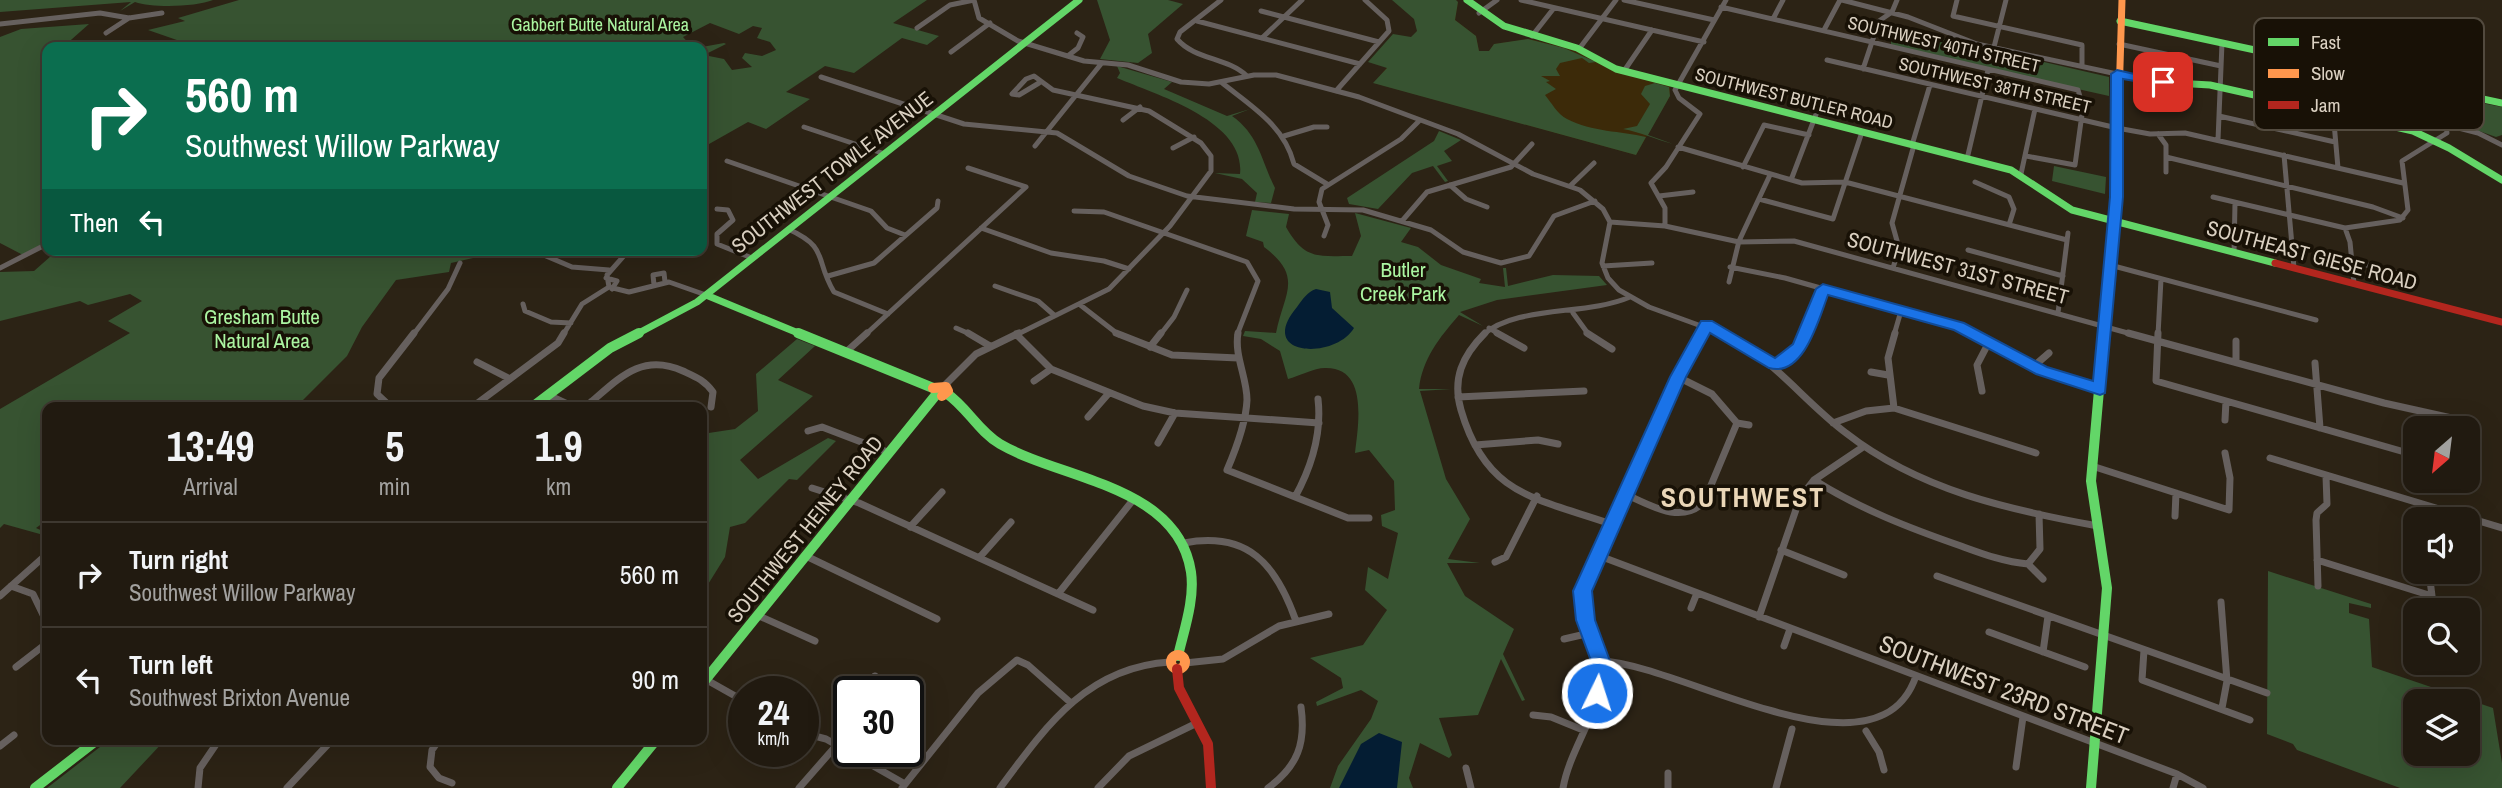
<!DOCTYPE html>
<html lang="en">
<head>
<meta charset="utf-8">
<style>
	:root { --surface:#211a10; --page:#292319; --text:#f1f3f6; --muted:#a2a19f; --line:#3e3830 }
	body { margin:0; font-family:"Archivo Narrow",sans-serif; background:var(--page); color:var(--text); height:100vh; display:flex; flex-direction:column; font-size:26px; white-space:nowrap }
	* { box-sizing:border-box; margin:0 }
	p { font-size:23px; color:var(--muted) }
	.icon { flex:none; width:38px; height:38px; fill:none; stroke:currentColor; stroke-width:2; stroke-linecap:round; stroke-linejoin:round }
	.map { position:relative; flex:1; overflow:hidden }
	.panel { position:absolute; left:42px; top:402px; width:665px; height:343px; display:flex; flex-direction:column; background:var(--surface); border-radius:14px; box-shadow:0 7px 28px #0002,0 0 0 2px var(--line) }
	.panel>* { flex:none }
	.banner { position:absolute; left:42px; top:42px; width:665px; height:214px; border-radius:14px; box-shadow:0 7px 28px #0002,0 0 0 2px var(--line); background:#0b6e4f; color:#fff; overflow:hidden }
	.needle { width:46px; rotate:208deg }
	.fabs { position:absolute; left:2403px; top:416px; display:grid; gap:14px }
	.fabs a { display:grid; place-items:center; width:77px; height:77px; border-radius:14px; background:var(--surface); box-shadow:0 7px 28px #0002,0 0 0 2px var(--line); font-size:35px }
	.speed { position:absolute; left:728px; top:676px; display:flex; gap:14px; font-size:35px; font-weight:700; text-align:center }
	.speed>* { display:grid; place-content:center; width:91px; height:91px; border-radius:50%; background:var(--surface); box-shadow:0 7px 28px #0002,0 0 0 2px var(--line); line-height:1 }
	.speed small { font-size:18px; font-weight:400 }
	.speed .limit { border:4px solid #111; border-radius:10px; background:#fff; color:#111 }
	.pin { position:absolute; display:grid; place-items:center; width:60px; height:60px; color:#fff; margin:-30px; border-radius:14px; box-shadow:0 4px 10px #0006 }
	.me { position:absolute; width:77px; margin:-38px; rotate:4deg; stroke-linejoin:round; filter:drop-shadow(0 0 5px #0008) }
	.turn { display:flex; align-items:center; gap:24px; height:147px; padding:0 28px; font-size:32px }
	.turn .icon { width:91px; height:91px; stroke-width:2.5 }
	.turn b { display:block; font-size:49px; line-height:60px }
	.then { display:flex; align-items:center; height:66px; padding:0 28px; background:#0003; gap:14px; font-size:26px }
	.eta { display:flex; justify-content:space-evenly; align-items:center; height:119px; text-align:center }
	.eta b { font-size:42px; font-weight:700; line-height:49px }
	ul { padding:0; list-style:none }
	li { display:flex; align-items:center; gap:21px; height:105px; padding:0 28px; border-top:2px solid var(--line) }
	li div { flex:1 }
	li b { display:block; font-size:26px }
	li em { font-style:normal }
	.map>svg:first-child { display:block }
	.built { fill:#3c2a09 }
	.green { fill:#375331; fill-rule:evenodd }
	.water { fill:#041d33 }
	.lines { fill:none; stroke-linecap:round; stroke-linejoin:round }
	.street-far1 { stroke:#66605e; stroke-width:5 }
	.street { stroke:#66605e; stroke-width:7 }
	.fast-far1 { stroke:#63d668; stroke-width:7 }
	.fast { stroke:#63d668; stroke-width:10 }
	.slow-far1 { stroke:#ff974d; stroke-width:7 }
	.slow { stroke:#ff974d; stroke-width:10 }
	.jam-far1 { stroke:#b3261e; stroke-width:7 }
	.jam { stroke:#b3261e; stroke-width:10 }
	.route { fill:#1a73e8; stroke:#114b97; stroke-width:2 }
	.labels { text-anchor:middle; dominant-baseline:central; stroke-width:7; stroke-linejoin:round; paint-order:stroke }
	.far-park-label { font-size:18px; fill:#abf5a1; stroke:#181106 }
	.far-street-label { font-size:18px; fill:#dad0c1; stroke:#181106 }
	.street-label { font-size:21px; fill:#dad0c1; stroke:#181106 }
	.park-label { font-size:21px; fill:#abf5a1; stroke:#181106 }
	.near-street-label { font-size:24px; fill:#dad0c1; stroke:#181106 }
	.district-label { font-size:28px; font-weight:bold; letter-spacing:2px; fill:#ead6b7; stroke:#181106 }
	.key { fill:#181106; stroke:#524a3e; stroke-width:2 }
	.key-label { font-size:19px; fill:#dad0c1 }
</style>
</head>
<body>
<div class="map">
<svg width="2502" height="788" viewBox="0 0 2502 788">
	<rect width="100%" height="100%" fill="#2c2315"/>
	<path class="built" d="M1443 0 1458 2 1455 20 1476 36 1479 51H1489L1494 44 1530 39 1564 47 1670 86V96L1636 155 1374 83Z"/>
	<path class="green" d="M0 0H213C196 7 152 8 135 2L120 11 131 2 0 12Z
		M239 0H927L893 23 939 36 927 45 902 38 854 73 825 66 786 92 810 99 766 129 748 122 702 148V47L724 43 726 44 704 55 724 59 732 70 752 67 742 58 745 53 762 56 776 50 770 42 757 38 762 28 753 26 739 34 710 23 683 37 692 47H699H197L148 30 185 21 178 18Z
		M1097 0H1168L1183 4 1148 34 1152 53 1138 63 1100 59 1110 40Z
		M1392 0H1456L1458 2 1455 20 1476 36 1479 51H1489L1494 44 1528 39 1564 48 1596 62 1589 63 1582 58 1560 63 1556 69 1560 76H1541L1550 81 1546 82 1556 89 1545 95C1551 102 1558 115 1567 119 1592 132 1621 131 1646 137L1636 155 1373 83 1387 68 1368 62 1393 34 1411 37 1417 31 1414 19Z
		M89 24 63 47H47V241L23 255 0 243V37L21 29Z
		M1891 34 1909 39 1926 35 2109 77V96L1878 44H1891Z
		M1117 66 1172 82 1164 89 1227 116 1250 109 1232 116C1259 135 1261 160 1275 188L1271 203 1255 202 1257 193 1242 179 1215 173 1240 174C1246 121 1157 95 1117 78L1120 73Z
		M1655 83 1669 87 1670 96 1648 135 1673 144C1654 139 1640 132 1623 129L1637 126 1650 104 1641 94 1645 86Z
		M2476 102 2502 107V135L2496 137 2457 123 2455 108 2474 112Z
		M1439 131 1461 140 1444 151 1452 161 1437 166 1448 181 1445 182 1433 166 1412 173 1378 209 1349 204 1347 198 1434 141Z
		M2054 166 2106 177 2105 194 2052 181Z
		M1252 210 1289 214 1286 227C1305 260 1317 256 1352 256L1361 236 1355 213 1411 228 1401 242 1418 247 1441 265 1481 279 1479 283 1505 287 1503 268H1506L1508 286 1553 275 1599 276 1607 285 1497 300 1460 312 1483 326 1459 315C1440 337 1422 359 1419 389H1451L1420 391 1446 479 1470 519 1448 559 1480 563H1447L1465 596 1514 629 1503 654 1525 700 1522 701 1501 659 1478 715 1439 718 1452 755 1449 758 1420 743 1409 778 1413 788H1330L1338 766 1371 719 1378 701 1361 690 1317 706 1316 702 1343 688 1341 678 1310 658 1363 645 1387 610 1365 590 1368 567 1388 579 1398 533 1382 526 1381 515 1395 510 1394 481 1369 450 1355 453C1358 426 1369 367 1325 368 1314 368 1299 376 1288 379L1280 351 1261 339 1243 336 1245 331 1276 333C1284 293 1304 277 1264 247L1263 242 1246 236Z
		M74 250H468L482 256 451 263 449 272 396 280 362 327 347 356 295 408H47V520L36 528 47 533V536L4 524 0 528V409L130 333 108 321 142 301 130 294 88 305 80 301 0 321V272L34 271 51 256Z
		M797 339 815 346 778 380 813 396 740 460 758 479 828 438 836 441 797 480 789 479 745 523 730 527 725 557 702 594V434L735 429 758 411 756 374Z
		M2268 571 2371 604V608L2349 603V613L2369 619 2372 667 2493 708 2502 763V788H2400L2297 750 2293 744 2267 734ZM2415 702H2468V754H2415Z
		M109 740H165L120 788H47Z"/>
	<path class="water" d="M1316 289 1330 292 1332 308 1354 328C1335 360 1255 357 1297 307 1303 299 1307 292 1316 289Z
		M1379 733 1402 742 1397 788H1339L1361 744Z"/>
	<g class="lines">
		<path class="street-far1" d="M974 0 979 18 1018 41 1084 61 1128 65 1181 82 1209 84 1254 75H1276L1359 97 1458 134 1533 174 1580 190 1603 209 1610 222 1602 263 1608 278 1619 290 1649 307 1726 335
			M1221 0 1180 32 1177 39C1195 60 1227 57 1247 76
			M1521 0 1704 42
			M1624 0 1714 20
			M1842 0 1908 17 1977 44 2117 74
			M1957 0 1953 16 2082 45V66
			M1721 7 2078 90 2083 107 2075 165 2026 156
			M1261 11 1379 42
			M1479 13 1497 0
			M1773 19 1783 0
			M1197 21 1360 64
			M0 24 100 13 129 18 162 13
			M917 28 950 5 974 0
			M1824 30 1840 0
			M106 33 129 18
			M1532 36 1554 8
			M1262 38 1302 0
			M2119 44 2221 66
			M1994 47 2006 0
			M1579 49 1616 0
			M951 52 990 23
			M1069 55 1078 48 1083 37 1077 33
			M2275 55 2276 100
			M1827 60 2117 128 2150 134 2185 133 2403 183
			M2329 66 2338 168
			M1863 69 1879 21 1892 12 1897 0
			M1624 71 1652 30
			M821 77 964 124 1057 133 1129 176 1187 196 1294 209 1363 210 1431 230 1463 252 1501 263 1529 256 1554 216 1595 201
			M2384 78 2390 125
			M1221 82C1251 106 1284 125 1294 164L1327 184
			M1336 91 1389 31 1387 20 1365 0
			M2219 116 2335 142
			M1123 120 1140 107
			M2447 125 2478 133 2502 145
			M804 127 885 154
			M2158 134 2166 145V172
			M1284 136 1314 127H1327
			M2218 140 2222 43
			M1912 145 1930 85
			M1035 146 1101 64
			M1678 147 1802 183 1845 182 2067 240
			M1173 148 1194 137
			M2284 155 2294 268
			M2166 157 2373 207 2403 218
			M1967 159 1988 70
			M727 161 871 211 887 228 905 235
			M1743 167 1764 125 1809 135
			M2021 174 2035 109
			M1791 180 1820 104 1859 113
			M1975 182 2009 197 2014 209 2009 225
			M1450 185 1466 199 1487 207
			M1570 186 1594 163
			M1659 196 1693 192
			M2213 197 2345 228 2400 220 2408 210 2402 161 2447 133 2441 90
			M1759 199 1833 219 1862 132
			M717 209 728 210 733 220 717 234V244L752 258
			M1074 211 1104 212 1247 262 1258 281 1237 335
			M1402 221 1427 192 1511 167 1532 144
			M1610 222 1665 226 1739 242 1794 241 2135 335
			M1665 226V208L1651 183 1666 167 1700 114 1679 98 1675 90 1726 0
			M981 228 1051 253 1104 261 1129 269
			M2345 228 2350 242 2354 284
			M788 229C830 248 814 259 834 292L888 314
			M1324 236 1328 225 1319 202 1322 189 1401 139 1419 121
			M532 250 572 267 609 270
			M629 250 607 275 609 287 629 292 669 282 706 295
			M1968 250 2063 276
			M2234 252 2235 203
			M2352 261 2397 273
			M2110 265 2316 320
			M1603 266 1652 263
			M1730 267 1785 278 1959 327 1974 335
			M0 268 47 244
			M1893 268 1899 248 1892 223 1914 145
			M828 276 874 263 937 208 938 201
			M606 278 617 281 612 289
			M1729 282 1739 241 1770 175
			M654 285 653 275 664 273 665 282
			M995 286 1038 301 1054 315
			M523 304 525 311 551 322 571 323
			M1079 304 1119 335
			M1573 313 1589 335
			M2058 313 2068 233
			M956 328 972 335
			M1489 328 1501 335
			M413 335 448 289 460 263
			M563 335 582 304 609 287
			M865 335 1026 187 968 168
			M1016 335 1109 289 1170 226 1211 171V156L1201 143 1149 111 1053 90 1034 76 1026 79 1012 94 1019 95 1039 83
			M1160 335 1174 317 1187 290
			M1483 335C1516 305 1586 316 1630 297
			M1702 335 1707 325
			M1805 335 1823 289
			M1894 335 1901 311
			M2158 335 2161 279"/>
		<path class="street" d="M968 333 990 346
			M1116 333 1172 355 1238 358
			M1238 333C1234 356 1247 377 1247 400 1246 423 1236 449 1227 470L1348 518H1369
			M1485 333C1462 356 1452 379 1461 410 1486 496 1536 498 1611 524
			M1497 333 1524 348
			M1587 333 1612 349
			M1722 333C1772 356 1803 401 1846 433 1919 490 2009 510 2098 526
			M1970 333 2049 374 2100 389
			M2128 333 2384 403 2456 419 2457 429
			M2158 333 2156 381 2415 455
			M1016 334 1051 369 1143 406 1175 413 1319 423
			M2236 341V362
			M1150 347 1161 333
			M846 352 867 333
			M477 362 510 379
			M2315 363 2320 428
			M1774 364C1790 356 1799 350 1805 333
			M2034 366 2049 353
			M1871 372 1888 375
			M1034 381 1051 369
			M944 386 976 354 1019 333
			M1982 391 1977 365 1989 342
			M548 395 576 408
			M1458 397 1584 391
			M591 402 604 408
			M392 408 377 394 379 378 414 333
			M471 408 558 343 564 333
			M584 408C616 382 639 351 683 371 696 377 704 380 713 392L711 407
			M1894 408 1888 358 1895 333
			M1088 417 1109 393
			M2225 420 2226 401
			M1737 423 1749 425
			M1833 423 1866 411 1894 408 2036 453
			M808 431 822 427 890 453
			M1158 443 1175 413
			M1475 445 1538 440 1558 444
			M2270 458 2502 528
			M2092 466 2229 510 2230 478 2225 453
			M1814 480C1860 509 1909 528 1961 546 1983 554 2004 562 2028 564
			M812 488 859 503 1093 610
			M1625 494C1650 505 1681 525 1704 502L1737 423 1712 394 1678 377
			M1295 497C1312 466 1322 434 1318 399
			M2420 504 2422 520
			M2175 516 2176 493
			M910 527 942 492
			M1184 543C1248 531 1276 564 1296 621
			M1781 550 1844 575
			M1597 555 2177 774 2203 788
			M806 556 937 619
			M979 558 1011 522
			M2317 560 2432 596 2429 572
			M1495 562 1506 557 1537 496
			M2028 564 2040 549 2039 514
			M2028 564 2043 579
			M1937 576 2267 693
			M11 586 33 594 47 623
			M2318 586 2316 520 2317 513 2327 504 2326 476
			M1058 594 1133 500
			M0 596 47 554
			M2221 602 2227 681 2222 708
			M1691 608 1697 593
			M757 615 815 641
			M1759 617 1800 498 1814 480 1863 447
			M1989 632 2085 667
			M1564 639 1590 633
			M1784 646 1790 629
			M2144 650 2142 680 2250 720
			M2043 652 2048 616
			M1601 661C1682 664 1878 788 1916 676
			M1185 663 1223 659 1279 626 1329 614
			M16 667 47 643
			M875 676 878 691
			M705 679 744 701
			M1533 715 1551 717 1583 730
			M1866 731 1879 752 1884 770
			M803 733 826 739 905 784
			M439 740 432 750 430 767 439 778 452 783
			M0 746 14 735
			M2016 767 2023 717
			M1466 768 1471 788
			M1668 773V788
			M198 788 200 768 219 740
			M287 788 332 740
			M799 788 849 731
			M902 788 978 693 1017 660 1028 665 1071 703
			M1000 788C1046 726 1087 667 1170 662
			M1098 788 1129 756 1197 723
			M1268 788C1298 766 1306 743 1301 707
			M1563 788C1570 749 1598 716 1601 676 1604 643 1579 616 1585 582L1678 377 1703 333
			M1776 788 1792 729
			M2173 788 2177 774"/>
		<path class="fast-far1" d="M1467 0 1504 26 1577 48 1616 69 2011 170 2072 210 2275 263
			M2120 21 2502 103
			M2117 74 2158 82 2210 85 2413 131 2449 148 2502 180
			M706 295 803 335
			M635 335 697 302 1079 0
			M2104 335 2105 321"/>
		<path class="fast" d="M798 333 933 388
			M946 393C967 407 978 431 1000 444 1062 480 1178 485 1191 572 1195 599 1184 630 1178 656
			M531 408 610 348 639 333
			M702 684 935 396
			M35 788 97 740
			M617 788 656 740
			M2091 788 2107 588 2091 481 2104 333"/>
		<path class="slow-far1" d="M2105 321 2116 197 2122 0"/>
		<path class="slow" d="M933 388 946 387 948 391 942 396
			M1171 662a7 7 0 1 1 14 0a7 7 0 1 1-14 0Z"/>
		<path class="jam-far1" d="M2275 263 2502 322"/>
		<path class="jam" d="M1177 669 1179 688 1208 744 1211 788"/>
	</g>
	<path class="route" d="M2117 70 2169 82 2163 86 2123 79V197L2105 393 2100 395 2036 374 1954 330 1828 295C1819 318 1804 378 1769 368L1710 333 1686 377 1592 591 1595 620 1610 661 1604 699H1590L1588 693 1591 661 1576 620 1573 591 1670 377 1701 321H1712L1775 358 1793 344 1816 289 1823 284 1964 323 2047 367 2093 381 2110 197 2111 74Z"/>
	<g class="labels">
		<g class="far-park-label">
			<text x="600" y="24">Gabbert Butte Natural Area</text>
		</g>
		<g class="far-street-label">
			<text transform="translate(1944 44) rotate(13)">SOUTHWEST 40TH STREET</text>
			<text transform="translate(1995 85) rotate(13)">SOUTHWEST 38TH STREET</text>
			<text transform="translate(1794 98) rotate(14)">SOUTHWEST BUTLER ROAD</text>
		</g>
		<g class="street-label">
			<text transform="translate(832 172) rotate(-38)">SOUTHWEST TOWLE AVENUE</text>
			<text transform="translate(2312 255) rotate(15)">SOUTHEAST GIESE ROAD</text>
			<text transform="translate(1958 268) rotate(15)">SOUTHWEST 31ST STREET</text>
			<text transform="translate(805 529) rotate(-51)">SOUTHWEST HEINEY ROAD</text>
		</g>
		<g class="park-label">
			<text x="1403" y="269">Butler<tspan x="1403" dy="24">Creek Park</tspan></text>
			<text x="262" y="316">Gresham Butte<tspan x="262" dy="24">Natural Area</tspan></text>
		</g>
		<g class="near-street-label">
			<text transform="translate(2004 689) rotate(21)">SOUTHWEST 23RD STREET</text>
		</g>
		<g class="district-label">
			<text x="1743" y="497">SOUTHWEST</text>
		</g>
	</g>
	<rect x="2254" y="18" width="230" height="112" rx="10" class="key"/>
	<rect x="2268" y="38" width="31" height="8" fill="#63d668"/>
	<rect x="2268" y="69" width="31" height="9" fill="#ff974d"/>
	<rect x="2268" y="101" width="31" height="8" fill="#b3261e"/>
	<g class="key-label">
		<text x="2311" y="49">Fast</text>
		<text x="2311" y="80">Slow</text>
		<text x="2311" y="112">Jam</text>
	</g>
</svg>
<div class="fabs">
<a><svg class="needle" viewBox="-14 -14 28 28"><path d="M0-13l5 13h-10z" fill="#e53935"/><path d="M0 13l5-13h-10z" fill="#a2a19f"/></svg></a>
<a><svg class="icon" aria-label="sound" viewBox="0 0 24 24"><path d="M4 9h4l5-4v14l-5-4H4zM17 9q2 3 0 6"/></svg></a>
<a><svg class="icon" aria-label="search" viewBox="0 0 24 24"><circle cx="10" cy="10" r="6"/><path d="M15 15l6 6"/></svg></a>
<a><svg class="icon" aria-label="layers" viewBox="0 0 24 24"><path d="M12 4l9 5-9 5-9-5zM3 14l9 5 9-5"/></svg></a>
</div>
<div class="speed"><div>24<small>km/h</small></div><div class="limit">30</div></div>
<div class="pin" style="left:2163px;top:82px;background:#d93025"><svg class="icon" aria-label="arrive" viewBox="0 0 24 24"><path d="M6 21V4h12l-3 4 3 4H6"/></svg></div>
<svg class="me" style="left:1597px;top:693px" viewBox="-20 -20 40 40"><circle r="17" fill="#1a73e8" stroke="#fff" stroke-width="3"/><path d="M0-11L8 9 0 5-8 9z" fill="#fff"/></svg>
<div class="banner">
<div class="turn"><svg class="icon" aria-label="right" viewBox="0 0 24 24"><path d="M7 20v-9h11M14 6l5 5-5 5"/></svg><div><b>560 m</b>Southwest Willow Parkway</div></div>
<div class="then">Then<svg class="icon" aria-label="left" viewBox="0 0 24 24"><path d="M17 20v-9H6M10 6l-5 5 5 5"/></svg></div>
</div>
<section class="panel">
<div class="eta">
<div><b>13:49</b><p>Arrival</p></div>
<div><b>5</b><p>min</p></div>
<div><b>1.9</b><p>km</p></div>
</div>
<ul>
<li><svg class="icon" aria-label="right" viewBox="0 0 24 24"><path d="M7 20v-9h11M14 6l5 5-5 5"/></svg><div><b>Turn right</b><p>Southwest Willow Parkway</p></div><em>560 m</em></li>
<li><svg class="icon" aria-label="left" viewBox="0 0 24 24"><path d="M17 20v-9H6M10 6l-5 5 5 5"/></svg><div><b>Turn left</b><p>Southwest Brixton Avenue</p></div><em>90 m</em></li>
</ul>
</section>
</div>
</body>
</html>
